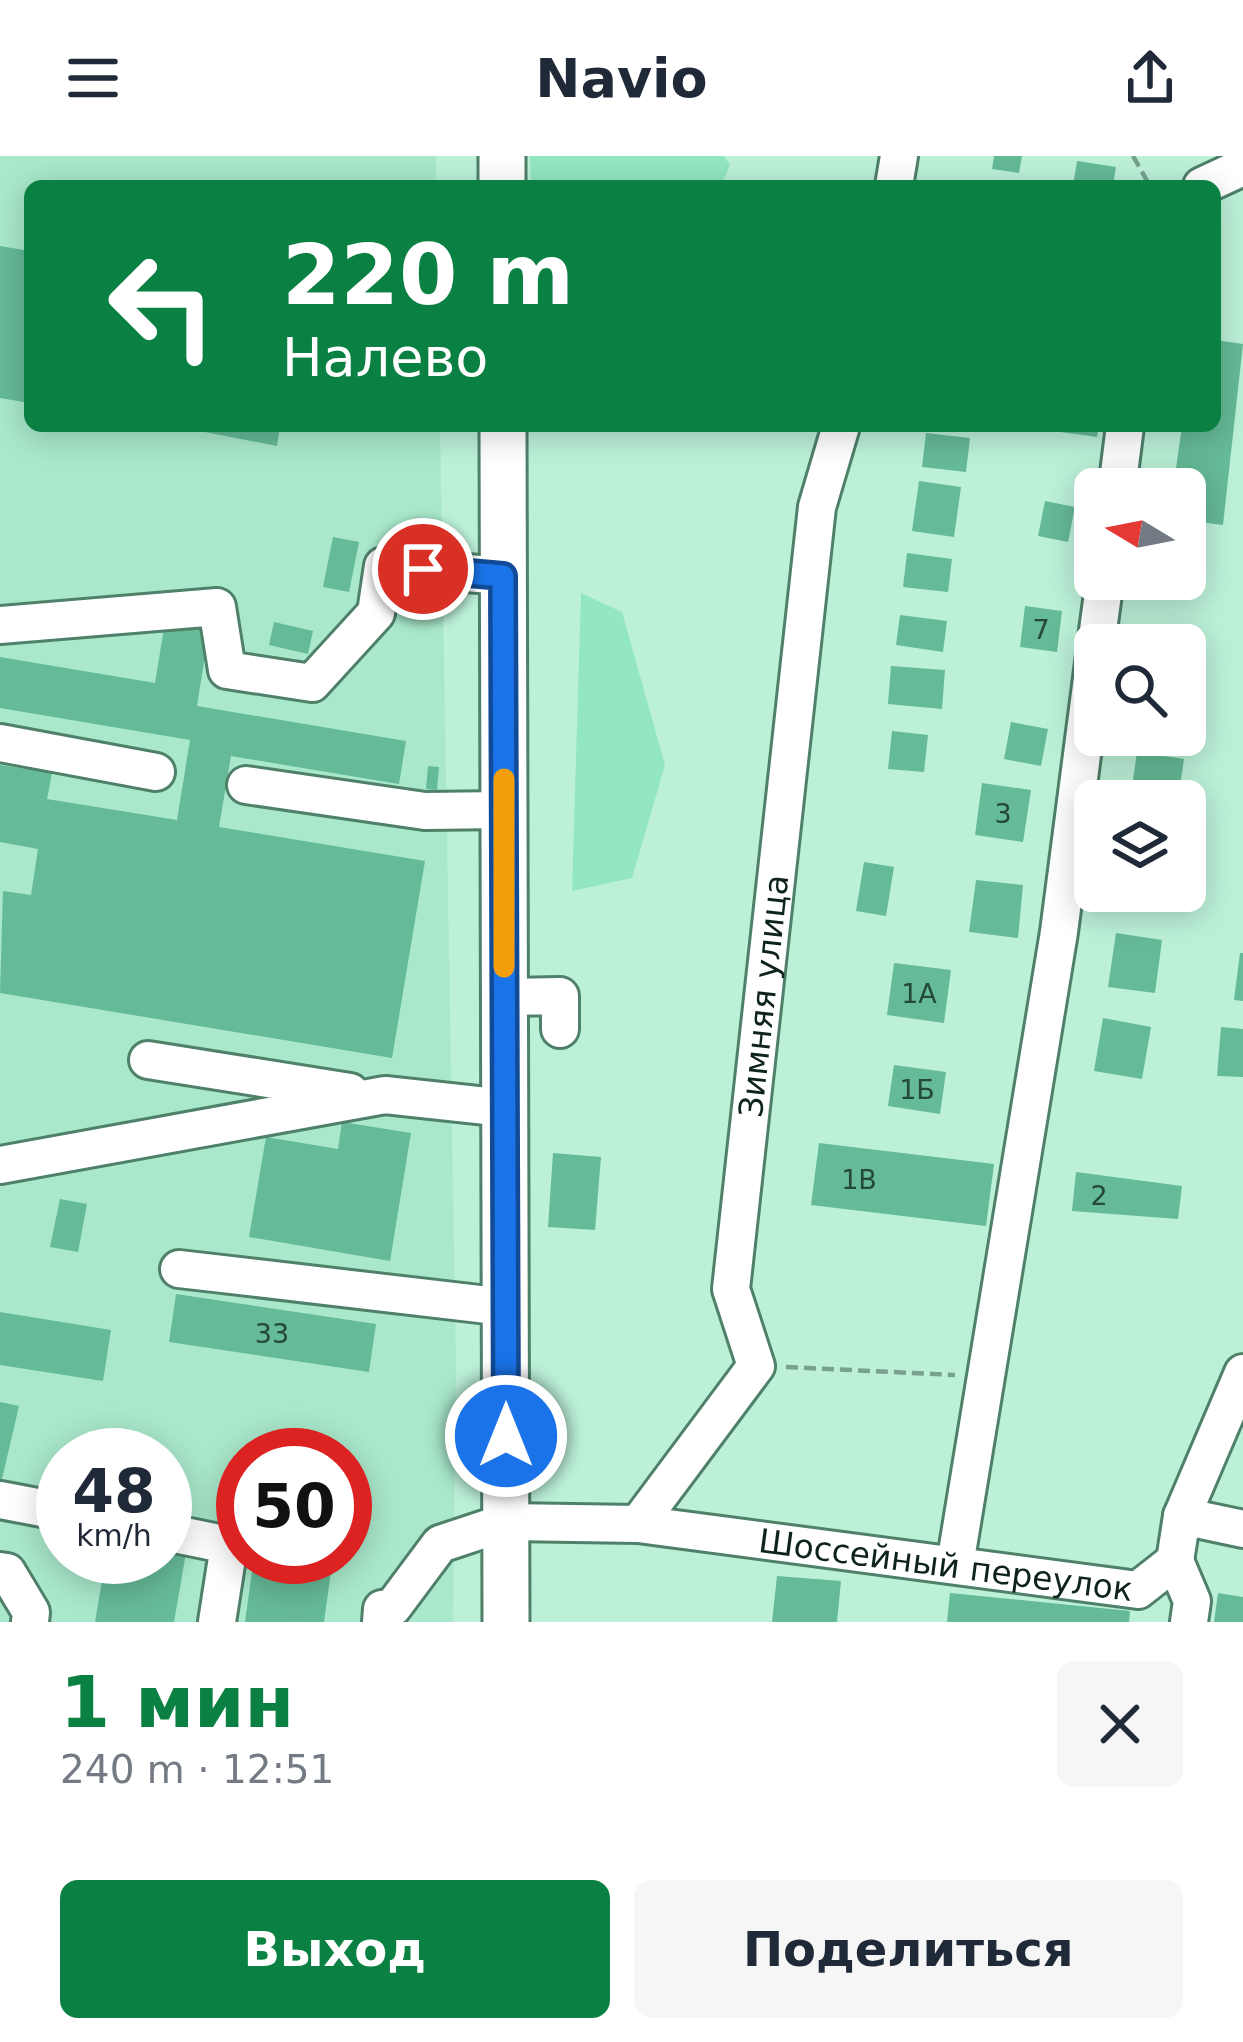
<!DOCTYPE html>
<html lang="ru">
<head>
<meta charset="utf-8">
<style>
	:root { --surface:#fff; --page:#f6f6f7; --text:#1f2937; --muted:#747a83; --accent:#0b8043 }
	body { margin:0; font-family:"DejaVu Sans",sans-serif; background:var(--page); color:var(--text); height:100vh; display:flex; flex-direction:column; font-size:45px; white-space:nowrap }
	* { box-sizing:border-box; margin:0 }
	p { font-size:39px; color:var(--muted) }
	.icon { flex:none; width:66px; height:66px; fill:none; stroke:currentColor; stroke-width:2; stroke-linecap:round; stroke-linejoin:round }
	.map { position:relative; height:1466px; overflow:hidden }
	.details { display:flex; flex-direction:column; background:var(--surface); flex:1 }
	.details>* { flex:none }
	.hud { position:absolute; left:24px; top:24px; width:1197px; height:252px; border-radius:18px; box-shadow:0 6px 30px #0003; background:#0b8043; color:#fff; overflow:hidden }
	.needle { width:78px; rotate:280deg }
	.tools { position:absolute; left:1074px; top:312px; display:grid; gap:24px }
	.tools a { display:grid; place-items:center; width:132px; height:132px; border-radius:18px; background:var(--surface); box-shadow:0 6px 30px #0003; font-size:60px }
	.speed { position:absolute; left:36px; top:1272px; display:flex; gap:24px; font-size:60px; font-weight:700; text-align:center }
	.speed>* { display:grid; place-content:center; width:156px; height:156px; border-radius:50%; background:var(--surface); box-shadow:0 6px 30px #0003; line-height:1 }
	.speed small { font-size:30px; font-weight:400 }
	.speed .limit { border:18px solid #d22; background:#fff; color:#111 }
	.pin { position:absolute; display:grid; place-items:center; width:102px; height:102px; color:#fff; margin:-51px; border:6px solid #fff; border-radius:50%; box-shadow:0 3px 12px #0007 }
	.me { position:absolute; width:132px; margin:-66px; rotate:0deg; stroke-linejoin:round; filter:drop-shadow(0 0 9px #0008) }
	.turn { display:flex; align-items:center; gap:42px; height:252px; padding:0 60px; font-size:54px }
	.turn .icon { width:156px; height:156px; stroke-width:2.5 }
	.turn b { display:block; font-size:84px; line-height:102px }
	.round { display:grid; place-items:center; flex:none; width:126px; height:126px; border-radius:18px; background:var(--page) }
	.summary { display:flex; align-items:center; justify-content:space-between; height:204px; padding:0 60px }
	h1 { font-size:72px; font-weight:600; line-height:90px; color:var(--accent) }
	.primary-button { display:flex; gap:24px; margin-top:auto; padding:24px 60px }
	.primary-button a { flex:1; height:138px; border-radius:18px; background:var(--accent); color:#fff; font-size:48px; font-weight:600; line-height:138px; text-align:center }
	.primary-button a+a { background:var(--page); color:var(--text) }
	header { display:flex; justify-content:space-between; align-items:center; height:156px; padding:0 60px; background:var(--surface); font-size:54px; font-weight:600 }
	.map>svg:first-child { display:block }
	.built { fill:#a9e8cb; fill-rule:evenodd }
	.green { fill:#93e6c2 }
	.building { fill:#65ba97 }
	.lines { fill:none; stroke-linecap:round; stroke-linejoin:round }
	.minor-casing { stroke:#4e806a; stroke-width:42 }
	.major-casing { stroke:#4e806a; stroke-width:51 }
	.path { stroke:#78a18e; stroke-width:4.5; stroke-dasharray:12 6; stroke-linecap:butt }
	.minor { stroke:#fff; stroke-width:36 }
	.major { stroke:#fff; stroke-width:45 }
	.route-casing { stroke:#114b97; stroke-width:30 }
	.route { stroke:#1a73e8; stroke-width:21 }
	.slow { stroke:#f59e0b; stroke-width:21 }
	.labels { text-anchor:middle; dominant-baseline:central; stroke-width:9; stroke-linejoin:round; paint-order:stroke }
	.number-label { font-size:27px; fill:#244939 }
	.street-label { font-size:33px; fill:#0e231a; stroke:#fff }
</style>
</head>
<body>
<header><svg class="icon" aria-label="menu" viewBox="0 0 24 24"><path d="M4 6h16M4 12h16M4 18h16"/></svg>Navio<svg class="icon" aria-label="share" viewBox="0 0 24 24"><path d="M12 15V3M7 8l5-5 5 5M5 13v7h14v-7"/></svg></header>
<div class="map">
<svg width="1243" height="1466" viewBox="0 0 1243 1466">
	<rect width="100%" height="100%" fill="#bcf1d8"/>
	<path class="built" d="M0 0H436V30H30V270H440L456 1209 453 1466H0ZM63 1299H165V1401H63ZM243 1299H345V1401H243Z"/>
	<path class="green" d="M530 0H724L730 9 721 30H531Z
		M581 437 622 456 665 609 632 722 572 735Z"/>
	<path class="building" d="M994 0H1022L1019 17 992 13Z
		M1077 5 1116 11 1113 30H1073Z
		M0 90 30 95V247L0 242Z
		M1215 184 1243 188 1223 369 1185 364V333H1173L1182 270H1215Z
		M174 270H280L277 290Z
		M1054 270H1099L1097 281 1053 275Z
		M926 277 970 282 966 316 922 311Z
		M919 325 961 331 954 381 912 375Z
		M1045 345 1075 351 1068 386 1038 380Z
		M333 381 359 386 349 436 323 431Z
		M907 397 952 403 948 436 903 431Z
		M1157 423H1181L1179 440 1155 437Z
		M1025 450 1062 455 1057 496 1020 491Z
		M900 459 947 465 943 496 896 489Z
		M165 466 209 474 197 550 406 585 399 628 231 600 219 671 425 705 392 902 0 837 3 735 31 739 38 693 0 686V609L52 617 47 643 177 664 190 584 0 552V501L155 527Z
		M274 466 313 475 308 498 269 489Z
		M891 510 945 514 942 553 888 548Z
		M1011 566 1048 573 1041 610 1004 603Z
		M892 575 928 579 924 616 888 613Z
		M1137 596 1184 603 1178 645H1130Z
		M428 610 439 611 437 634 426 633Z
		M982 627 1031 634 1023 686 975 679Z
		M864 706 894 711 886 760 856 755Z
		M976 724 1023 729 1018 782 969 776Z
		M1117 735H1164L1163 745 1116 739Z
		M1116 777 1162 784 1155 837 1108 831Z
		M1240 797H1243V845L1234 844Z
		M894 807 951 814 944 867 887 859Z
		M1103 862 1151 871 1142 923 1094 915Z
		M1221 871 1243 873V921L1217 920Z
		M894 909 946 916 940 958 888 950Z
		M342 966 411 977 390 1105 249 1081 266 981 338 993Z
		M819 987 994 1008 986 1070 811 1049Z
		M553 997 601 1001 595 1074 548 1071Z
		M1076 1016 1182 1030 1178 1063 1072 1055Z
		M60 1043 87 1048 78 1096 50 1091Z
		M176 1138 376 1168 369 1216 169 1186Z
		M0 1156 111 1174 103 1225 0 1209Z
		M0 1246 19 1250 2 1323H0Z
		M165 1394 186 1397 174 1466H95L106 1401H165Z
		M254 1401H333L324 1466H245Z
		M777 1420 841 1425 837 1466H772Z
		M950 1437 1130 1455 1129 1466H947Z
		M1218 1437 1243 1441V1466H1214Z"/>
	<g class="lines">
		<defs>
			<g id="minor">
				<path d="M894 30 899 0"/>
				<path d="M1202 30 1243 11"/>
				<path d="M1117 333 1125 270"/>
				<path d="M0 469 217 451 227 514 312 527 376 457 383 410 503 420"/>
				<path d="M1096 489 1105 423"/>
				<path d="M0 587 156 616"/>
				<path d="M246 629 425 655 504 654"/>
				<path d="M504 841 560 840V873"/>
				<path d="M148 904 350 936"/>
				<path d="M0 1009 385 939 505 952"/>
				<path d="M179 1113 505 1151"/>
				<path d="M0 1344 63 1356"/>
				<path d="M1182 1360 1243 1373"/>
				<path id="s1" d="M638 1368 756 1210 731 1133 817 351 841 270"/>
				<path d="M165 1376 229 1389 217 1466"/>
				<path d="M1175 1405 1192 1445 1189 1466"/>
				<path d="M955 1409 1059 776 1095 499"/>
				<path d="M0 1415 7 1416 31 1456 30 1466"/>
				<path id="s2" d="M381 1466 382 1453 393 1451 440 1388 506 1366 638 1368 1138 1434 1175 1405 1182 1360 1243 1217"/>
			</g>
			<path id="major" d="M502 0V30
				M503 270 506 1466"/>
		</defs>
		<use href="#minor" class="minor-casing"/>
		<use href="#major" class="major-casing"/>
		<path class="path" d="M1133 0 1150 30
			M786 1211 955 1219"/>
		<use href="#minor" class="minor"/>
		<use href="#major" class="major"/>
	</g>
	<g class="lines">
		<defs>
			<path id="route" d="M423 413 503 420 506 1280"/>
		</defs>
		<use href="#route" class="route-casing"/>
		<use href="#route" class="route"/>
		<path class="slow" d="M504 623V811"/>
	</g>
	<g class="labels">
		<g class="number-label">
			<text x="1041" y="473">7</text>
			<text x="1003" y="657">3</text>
			<text x="919" y="837">1А</text>
			<text x="917" y="933">1Б</text>
			<text x="859" y="1023">1В</text>
			<text x="1099" y="1039">2</text>
			<text x="272" y="1177">33</text>
		</g>
		<g class="street-label">
			<text stroke="none"><textPath href="#s1" startOffset="573">Зимняя улица</textPath></text>
			<text stroke="none"><textPath href="#s2" startOffset="615">Шоссейный переулок</textPath></text>
		</g>
	</g>
</svg>
<div class="tools">
<a><svg class="needle" viewBox="-14 -14 28 28"><path d="M0-13l5 13h-10z" fill="#e53935"/><path d="M0 13l5-13h-10z" fill="#747a83"/></svg></a>
<a><svg class="icon" aria-label="search" viewBox="0 0 24 24"><circle cx="10" cy="10" r="6"/><path d="M15 15l6 6"/></svg></a>
<a><svg class="icon" aria-label="layers" viewBox="0 0 24 24"><path d="M12 4l9 5-9 5-9-5zM3 14l9 5 9-5"/></svg></a>
</div>
<div class="speed"><div>48<small>km/h</small></div><div class="limit">50</div></div>
<div class="pin" style="left:423px;top:413px;background:#d93025"><svg class="icon" aria-label="arrive" viewBox="0 0 24 24"><path d="M6 21V4h12l-3 4 3 4H6"/></svg></div>
<svg class="me" style="left:506px;top:1280px" viewBox="-20 -20 40 40"><circle r="17" fill="#1a73e8" stroke="#fff" stroke-width="3"/><path d="M0-11L8 9 0 5-8 9z" fill="#fff"/></svg>
<div class="hud">
<div class="turn"><svg class="icon" aria-label="left" viewBox="0 0 24 24"><path d="M17 20v-9H6M10 6l-5 5 5 5"/></svg><div><b>220 m</b>Налево</div></div>
</div>
</div>
<section class="details">
<div class="summary"><div><h1>1 мин</h1><p>240 m · 12:51</p></div><a class="round"><svg class="icon" aria-label="close" viewBox="0 0 24 24"><path d="M6 6l12 12M18 6L6 18"/></svg></a></div>
<div class="primary-button"><a>Выход</a><a>Поделиться</a></div>
</section>
</body>
</html>
